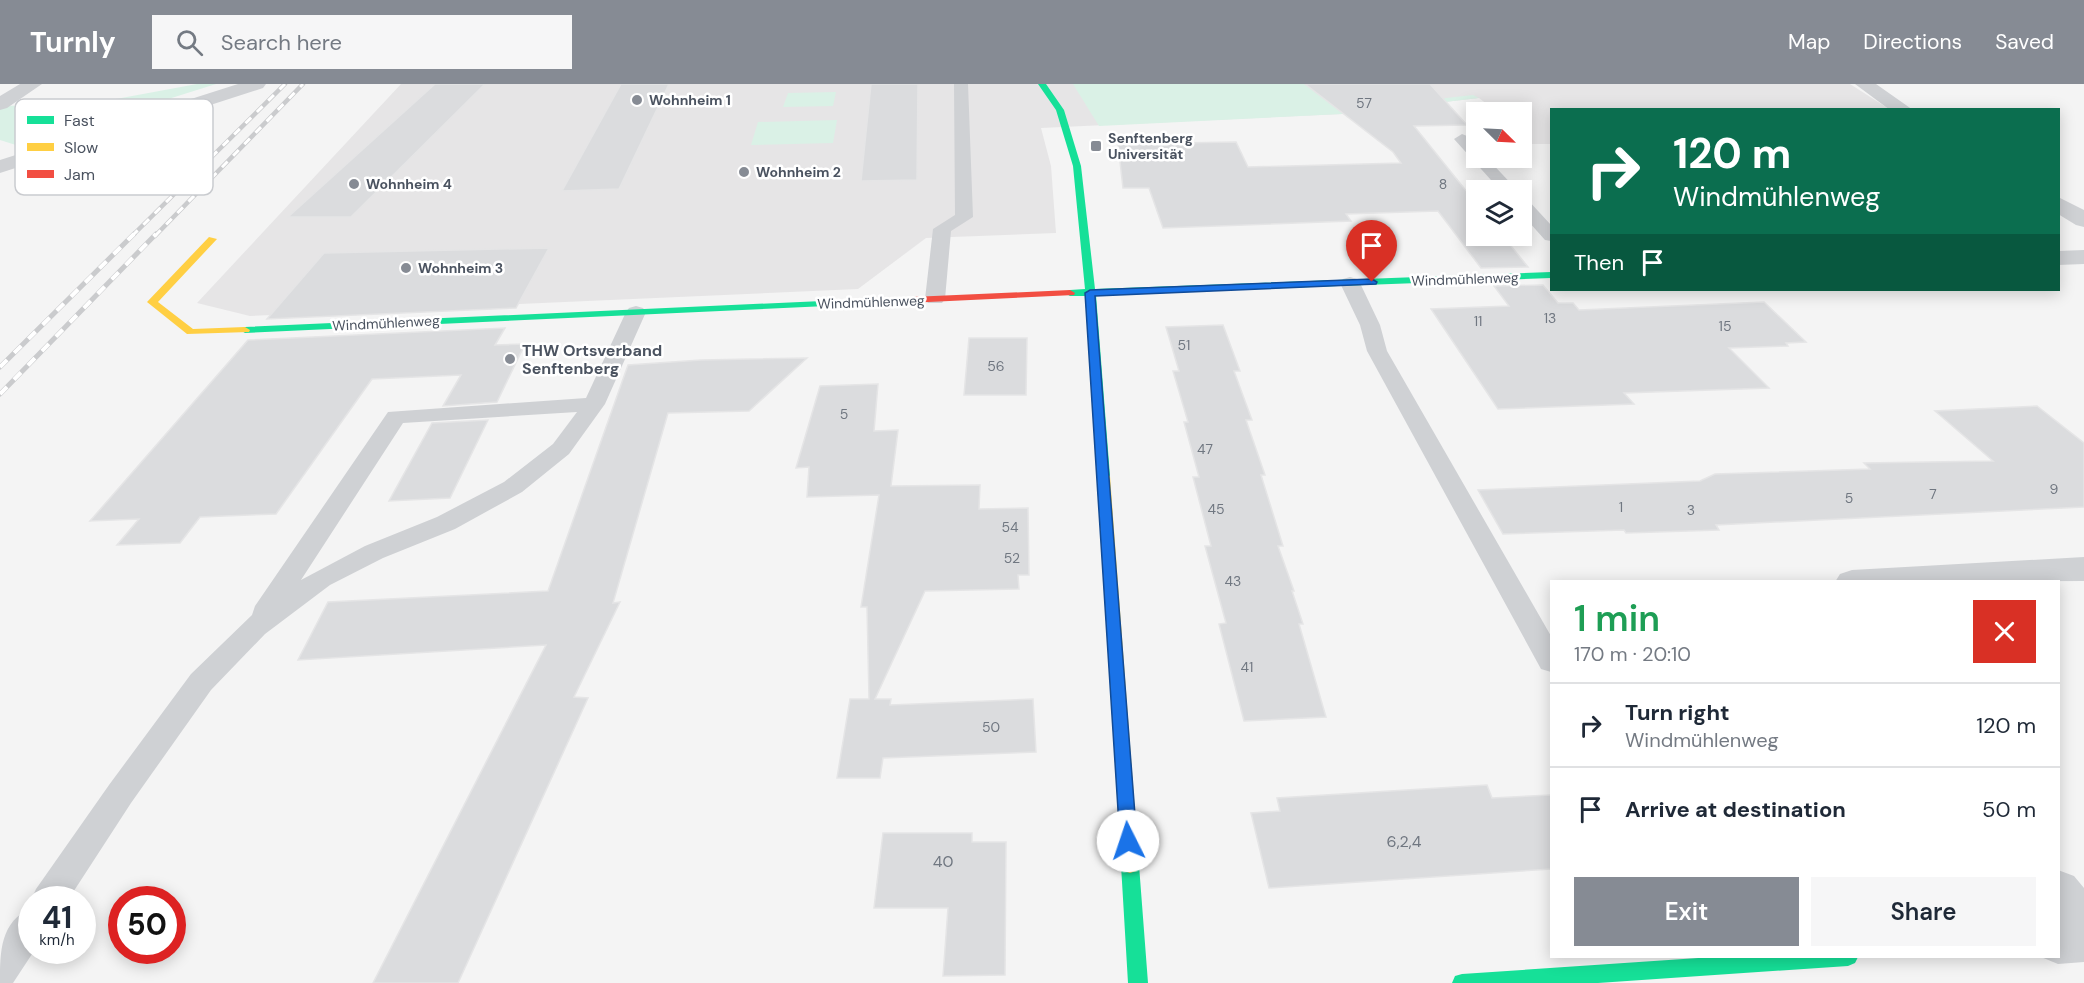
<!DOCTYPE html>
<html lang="en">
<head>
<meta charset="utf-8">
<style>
	:root { --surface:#fff; --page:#f6f6f7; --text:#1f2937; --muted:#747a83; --line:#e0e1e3; --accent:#868b94 }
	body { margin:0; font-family:"DM Sans",sans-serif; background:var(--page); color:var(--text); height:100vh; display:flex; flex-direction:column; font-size:22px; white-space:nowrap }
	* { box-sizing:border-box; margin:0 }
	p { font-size:20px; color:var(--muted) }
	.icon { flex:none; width:33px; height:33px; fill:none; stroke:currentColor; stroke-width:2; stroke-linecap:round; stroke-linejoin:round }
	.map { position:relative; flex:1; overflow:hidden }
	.panel { position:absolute; left:1550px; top:496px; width:510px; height:378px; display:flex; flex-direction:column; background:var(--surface); border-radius:0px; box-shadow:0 3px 15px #0003 }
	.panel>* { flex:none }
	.top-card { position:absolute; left:1550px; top:24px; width:510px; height:183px; border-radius:0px; box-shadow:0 3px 15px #0003; background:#0b6e4f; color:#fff; overflow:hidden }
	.needle { width:39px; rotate:114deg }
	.controls { position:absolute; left:1466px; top:18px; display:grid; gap:12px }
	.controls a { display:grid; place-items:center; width:66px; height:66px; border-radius:0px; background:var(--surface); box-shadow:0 3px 15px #0003; font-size:30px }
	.speed { position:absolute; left:18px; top:802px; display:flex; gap:12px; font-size:30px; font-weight:700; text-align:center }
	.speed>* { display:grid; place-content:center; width:78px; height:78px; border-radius:50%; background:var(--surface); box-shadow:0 3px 15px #0003; line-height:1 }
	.speed small { font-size:15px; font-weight:400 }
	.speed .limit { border:9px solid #d22; background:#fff; color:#111 }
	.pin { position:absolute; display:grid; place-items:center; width:51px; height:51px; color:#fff; margin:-62px -26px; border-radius:50% 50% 50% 0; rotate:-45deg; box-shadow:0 0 6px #0007 }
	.pin .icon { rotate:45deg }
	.me { position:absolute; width:66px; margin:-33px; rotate:356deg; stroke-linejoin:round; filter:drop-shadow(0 0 4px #0008) }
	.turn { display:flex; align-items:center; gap:21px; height:126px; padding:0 24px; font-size:27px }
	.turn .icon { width:78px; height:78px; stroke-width:2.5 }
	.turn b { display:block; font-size:42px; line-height:51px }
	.then { display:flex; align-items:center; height:57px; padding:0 24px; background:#0003; gap:12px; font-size:22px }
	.round { display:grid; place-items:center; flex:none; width:63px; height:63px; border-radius:0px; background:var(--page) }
	.overview { display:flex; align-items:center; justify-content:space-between; height:102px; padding:0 24px }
	h1 { font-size:36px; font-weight:600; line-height:45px; color:#1e9e55 }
	.primary-button { display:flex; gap:12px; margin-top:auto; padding:12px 24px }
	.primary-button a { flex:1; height:69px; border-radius:0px; background:var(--accent); color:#fff; font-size:24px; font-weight:600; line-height:69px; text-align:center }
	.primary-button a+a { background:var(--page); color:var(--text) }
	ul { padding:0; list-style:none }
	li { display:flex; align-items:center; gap:18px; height:84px; padding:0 24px; border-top:2px solid var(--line) }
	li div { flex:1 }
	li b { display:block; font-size:22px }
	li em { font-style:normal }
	header { display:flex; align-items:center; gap:36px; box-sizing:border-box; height:84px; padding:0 30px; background:var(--accent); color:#fff }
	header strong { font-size:28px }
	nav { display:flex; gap:33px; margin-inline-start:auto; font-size:21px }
	.search { width:420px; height:54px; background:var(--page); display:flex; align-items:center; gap:15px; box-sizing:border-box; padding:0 21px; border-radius:0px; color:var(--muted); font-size:22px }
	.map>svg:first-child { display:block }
	.education { fill:#e6e5e6 }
	.green { fill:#daf1e6 }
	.building { fill:#dbdcde; stroke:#e5e5e6; stroke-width:1.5 }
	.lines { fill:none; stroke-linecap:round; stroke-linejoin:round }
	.lane { fill:#cfd1d4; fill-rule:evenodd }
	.street { fill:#cfd1d4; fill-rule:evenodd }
	.fast { fill:#16e098; fill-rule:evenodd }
	.slow { fill:#ffcf43; fill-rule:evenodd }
	.jam { fill:#f24e42; fill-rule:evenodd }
	.rail-far1-casing { stroke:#cacbcd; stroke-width:4.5 }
	.rail-casing { stroke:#cacbcd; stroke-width:5 }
	.rail-far1 { stroke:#fff; stroke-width:3; stroke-dasharray:8; stroke-linecap:butt }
	.rail { stroke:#fff; stroke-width:4; stroke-dasharray:10; stroke-linecap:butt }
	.route { fill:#1a73e8; stroke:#114b97; stroke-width:1.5 }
	.poi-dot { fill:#868b94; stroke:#fff; stroke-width:2 }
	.labels { text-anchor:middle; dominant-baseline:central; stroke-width:5; stroke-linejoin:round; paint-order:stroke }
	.far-poi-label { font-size:14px; font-weight:bold; fill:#4b5360; stroke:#fff; text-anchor:start }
	.number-label { font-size:14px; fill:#707781 }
	.far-street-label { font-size:14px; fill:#4b5360; stroke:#fff }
	.poi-label { font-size:16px; font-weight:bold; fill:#4b5360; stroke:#fff; text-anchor:start }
	.near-number-label { font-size:16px; fill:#707781 }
	.key { fill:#fff; stroke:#c9cbcf; stroke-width:1.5 }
	.key-label { font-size:16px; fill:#4b5360 }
</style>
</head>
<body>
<header>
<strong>Turnly</strong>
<div class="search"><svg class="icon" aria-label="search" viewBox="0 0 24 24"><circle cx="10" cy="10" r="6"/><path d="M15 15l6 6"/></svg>Search here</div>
<nav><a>Map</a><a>Directions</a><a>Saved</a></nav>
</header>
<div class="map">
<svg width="2084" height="899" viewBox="0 0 2084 899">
	<rect width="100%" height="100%" fill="#f4f4f4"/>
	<path class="education" d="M401 0H1850L1889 25 1551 26V60H1527L1521 54V28H1497L1479 14 1342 30 1041 44 1051 82 1056 149 926 154 858 205 250 232 197 219Z"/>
	<path class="green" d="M197 0H216L19 62 0 56V25L9 22 116 15Z
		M1073 0H1305L1339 26 1473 11 1479 14 1342 30 1099 42Z
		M836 8 833 22 783 23 788 9Z
		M837 36 833 59 751 61 758 38Z"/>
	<path class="building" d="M435 0H485L351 133H288Z
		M621 0H669L619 105 562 107Z
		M871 0H918L917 96 861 97Z
		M1305 0H1430L1467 41 1414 42 1476 119V152H1503L1528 183 1481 184 1438 127 1346 130 1351 137 1163 144 1149 104H1123L1118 60 1236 58 1248 83 1401 79 1393 68Z
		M549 164 516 224 267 235 324 169Z
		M1543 201 1558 219H1573L1579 226 1764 218 1806 258 1786 259 1788 262 1729 264 1769 304 1624 309 1634 320 1498 325 1431 225 1509 222 1494 202Z
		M1223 241 1240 287H1234L1252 336H1246L1265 391H1261L1283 462H1278L1294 507H1292L1303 540H1299L1326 633 1244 637 1219 540 1226 539 1205 462H1211L1193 393H1199L1184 338H1188L1173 287H1179L1166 243Z
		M505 244 495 261 525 260 497 318 443 322 461 291 372 295 276 430 200 433 180 459 117 461 139 435 90 437 248 256Z
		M969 254H1027L1026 311H964Z
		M807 274 749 327 668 329 613 519 620 518 574 613 588 614 458 899H373L546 561 298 576 328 518 548 507 628 281 701 276Z
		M878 300 874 347 898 346 891 402 980 401 979 425 1028 424 1029 491H1018L1019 505 925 507 875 615H891L890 621 1033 615 1036 668 883 674 880 694H837L850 615H869L867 523H861L879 411 807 413 809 383 796 384 820 302Z
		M2037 322 2084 359V423L1716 441 1719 446 1626 449 1624 446 1503 450 1478 406 1700 397 1715 390 1870 385 1864 379 1993 377 1935 327Z
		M488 336 450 414 389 417 432 339Z
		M1487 701 1492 714 1551 711V785L1269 804 1251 729 1280 727 1277 714Z
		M883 749H972V758H1006L1005 891 943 892 948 824H874Z"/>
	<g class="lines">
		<path class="lane" d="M954 0H968L973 133 951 147 945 215 942 219H928L925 215 933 145 955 131Z
			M1462 50 1467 52 1476 61V74H1487L1517 106H1500L1454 55Z
			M1521 114 1527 115 1551 141V157L1545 156 1521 129Z
			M1350 193 1357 195 1360 199 1380 241 1387 267 1551 552V588L1541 585 1367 267 1360 241 1340 199 1343 195Z
			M636 222 643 224 646 228 605 320 569 370 522 408 455 445 383 474 330 501 265 550 211 606 131 719 68 816H32V818L31 816 36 805 109 701 191 590 252 531 255 522 388 328 586 314 626 228 629 224ZM577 328 553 360 504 398 437 433 365 462 301 496 403 339Z
			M32 824V867H34L13 899H0C0 868 0 837 32 824Z"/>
		<path class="street" d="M20 0H42L7 24 0 26V12Z
			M238 0H266L263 4 0 89V76Z
			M1855 0H1876L1913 26H1890Z
			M2058 113 2084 126V143L2076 141 2058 130Z
			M2084 166V180L2058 181V167Z
			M2084 473V497L1835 498 1840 490 1852 486Z
			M2058 786 2074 792 2084 804V878L2058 880 2041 873H2058Z"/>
		<path class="fast" d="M1038 0H1046L1064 26 1081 82 1095 205 1551 188V194L1096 211 1110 392 1104 396 1100 395 1085 212H1070L1065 209 1070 206 1085 205 1073 82 1056 26Z
			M844 216 848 217V221L245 249 240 246 245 243Z
			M1130 773 1136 775 1139 781 1148 899H1128L1121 781 1124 775Z
			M1713 873H1858L1855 879 1848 882 1598 899H1452L1455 892 1462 890Z"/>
		<path class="slow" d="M209 153 217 155 158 218 193 245 245 243 250 246 249 248 187 250 147 218Z
			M1104 388 1110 392 1139 781 1136 787 1130 789 1124 787 1121 781 1098 392Z"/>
		<path class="jam" d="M1070 206 1075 209 1074 211 844 222 839 219 844 216Z"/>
		<defs>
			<path id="rail-far1" d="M132 152 285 0
				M155 152 303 0"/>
			<path id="rail" d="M0 283 134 150
				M0 310 156 150"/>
		</defs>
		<use href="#rail-far1" class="rail-far1-casing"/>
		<use href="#rail" class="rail-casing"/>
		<use href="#rail-far1" class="rail-far1"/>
		<use href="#rail" class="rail"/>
	</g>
	<path class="route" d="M1372 195 1377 198 1376 200 1095 212 1137 757 1135 762 1128 765 1122 762 1120 757 1085 209 1090 206Z"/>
	<g class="poi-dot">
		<circle cx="637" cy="16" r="6"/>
		<rect x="1090" y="56" width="12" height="12" rx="3"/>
		<circle cx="744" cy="88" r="6"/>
		<circle cx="354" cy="100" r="6"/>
		<circle cx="406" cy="184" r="6"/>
		<circle cx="510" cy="275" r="6"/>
	</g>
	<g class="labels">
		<g class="far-poi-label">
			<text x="649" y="16">Wohnheim 1</text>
			<text x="1108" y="54">Senftenberg<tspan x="1108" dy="16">Universität</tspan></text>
			<text x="756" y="88">Wohnheim 2</text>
			<text x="366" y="100">Wohnheim 4</text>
			<text x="418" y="184">Wohnheim 3</text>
		</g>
		<g class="number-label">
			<text x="1364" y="19">57</text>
			<text x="1443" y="100">8</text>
			<text x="1550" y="234">13</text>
			<text x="1478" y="237">11</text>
			<text x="1725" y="242">15</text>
			<text x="1184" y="261">51</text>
			<text x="996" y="282">56</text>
			<text x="844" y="330">5</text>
			<text x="1205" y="365">47</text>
			<text x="2054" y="405">9</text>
			<text x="1933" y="410">7</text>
			<text x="1849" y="414">5</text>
			<text x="1621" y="423">1</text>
			<text x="1216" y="425">45</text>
			<text x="1691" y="426">3</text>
			<text x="1010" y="443">54</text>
			<text x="1012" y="474">52</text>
			<text x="1233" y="497">43</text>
			<text x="1247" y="583">41</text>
			<text x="991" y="643">50</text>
		</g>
		<g class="far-street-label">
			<text transform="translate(1465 195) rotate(-2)">Windmühlenweg</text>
			<text transform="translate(871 218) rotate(-2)">Windmühlenweg</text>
			<text transform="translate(386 239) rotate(-3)">Windmühlenweg</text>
		</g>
		<g class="poi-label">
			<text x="522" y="266">THW Ortsverband<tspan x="522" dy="18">Senftenberg</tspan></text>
		</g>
		<g class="near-number-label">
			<text x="1404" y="757">6,2,4</text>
			<text x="943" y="777">40</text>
		</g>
	</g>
	<rect x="15" y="15" width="198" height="96" rx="9" class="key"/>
	<rect x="27" y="32" width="27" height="8" fill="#16e098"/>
	<rect x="27" y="59" width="27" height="8" fill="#ffcf43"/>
	<rect x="27" y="86" width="27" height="8" fill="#f24e42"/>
	<g class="key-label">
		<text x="64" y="42">Fast</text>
		<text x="64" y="69">Slow</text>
		<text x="64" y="96">Jam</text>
	</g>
</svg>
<div class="controls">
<a><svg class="needle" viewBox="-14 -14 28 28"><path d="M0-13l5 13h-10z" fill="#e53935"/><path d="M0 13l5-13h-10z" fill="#747a83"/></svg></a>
<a><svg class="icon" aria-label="layers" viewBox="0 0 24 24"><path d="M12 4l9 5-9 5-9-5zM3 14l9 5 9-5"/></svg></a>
</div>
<div class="speed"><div>41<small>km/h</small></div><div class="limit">50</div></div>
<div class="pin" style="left:1372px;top:198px;background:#d93025"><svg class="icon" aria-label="arrive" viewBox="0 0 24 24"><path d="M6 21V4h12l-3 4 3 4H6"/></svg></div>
<svg class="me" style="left:1128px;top:757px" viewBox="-20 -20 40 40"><circle r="19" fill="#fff"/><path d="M0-13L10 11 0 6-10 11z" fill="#1a73e8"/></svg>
<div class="top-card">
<div class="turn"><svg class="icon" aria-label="right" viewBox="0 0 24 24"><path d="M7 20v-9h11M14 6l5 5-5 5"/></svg><div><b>120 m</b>Windmühlenweg</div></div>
<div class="then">Then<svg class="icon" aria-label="arrive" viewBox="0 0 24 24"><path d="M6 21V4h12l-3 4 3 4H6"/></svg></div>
</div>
<section class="panel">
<div class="overview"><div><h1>1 min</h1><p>170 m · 20:10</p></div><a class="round" style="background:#d93025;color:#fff"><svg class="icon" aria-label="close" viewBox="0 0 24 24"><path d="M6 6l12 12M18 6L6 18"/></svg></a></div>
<ul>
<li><svg class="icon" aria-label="right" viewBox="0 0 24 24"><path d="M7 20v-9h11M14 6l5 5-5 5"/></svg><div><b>Turn right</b><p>Windmühlenweg</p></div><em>120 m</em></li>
<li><svg class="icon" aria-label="arrive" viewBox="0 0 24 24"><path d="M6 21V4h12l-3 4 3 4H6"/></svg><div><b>Arrive at destination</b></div><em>50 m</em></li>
</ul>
<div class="primary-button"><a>Exit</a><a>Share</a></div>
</section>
</div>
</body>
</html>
